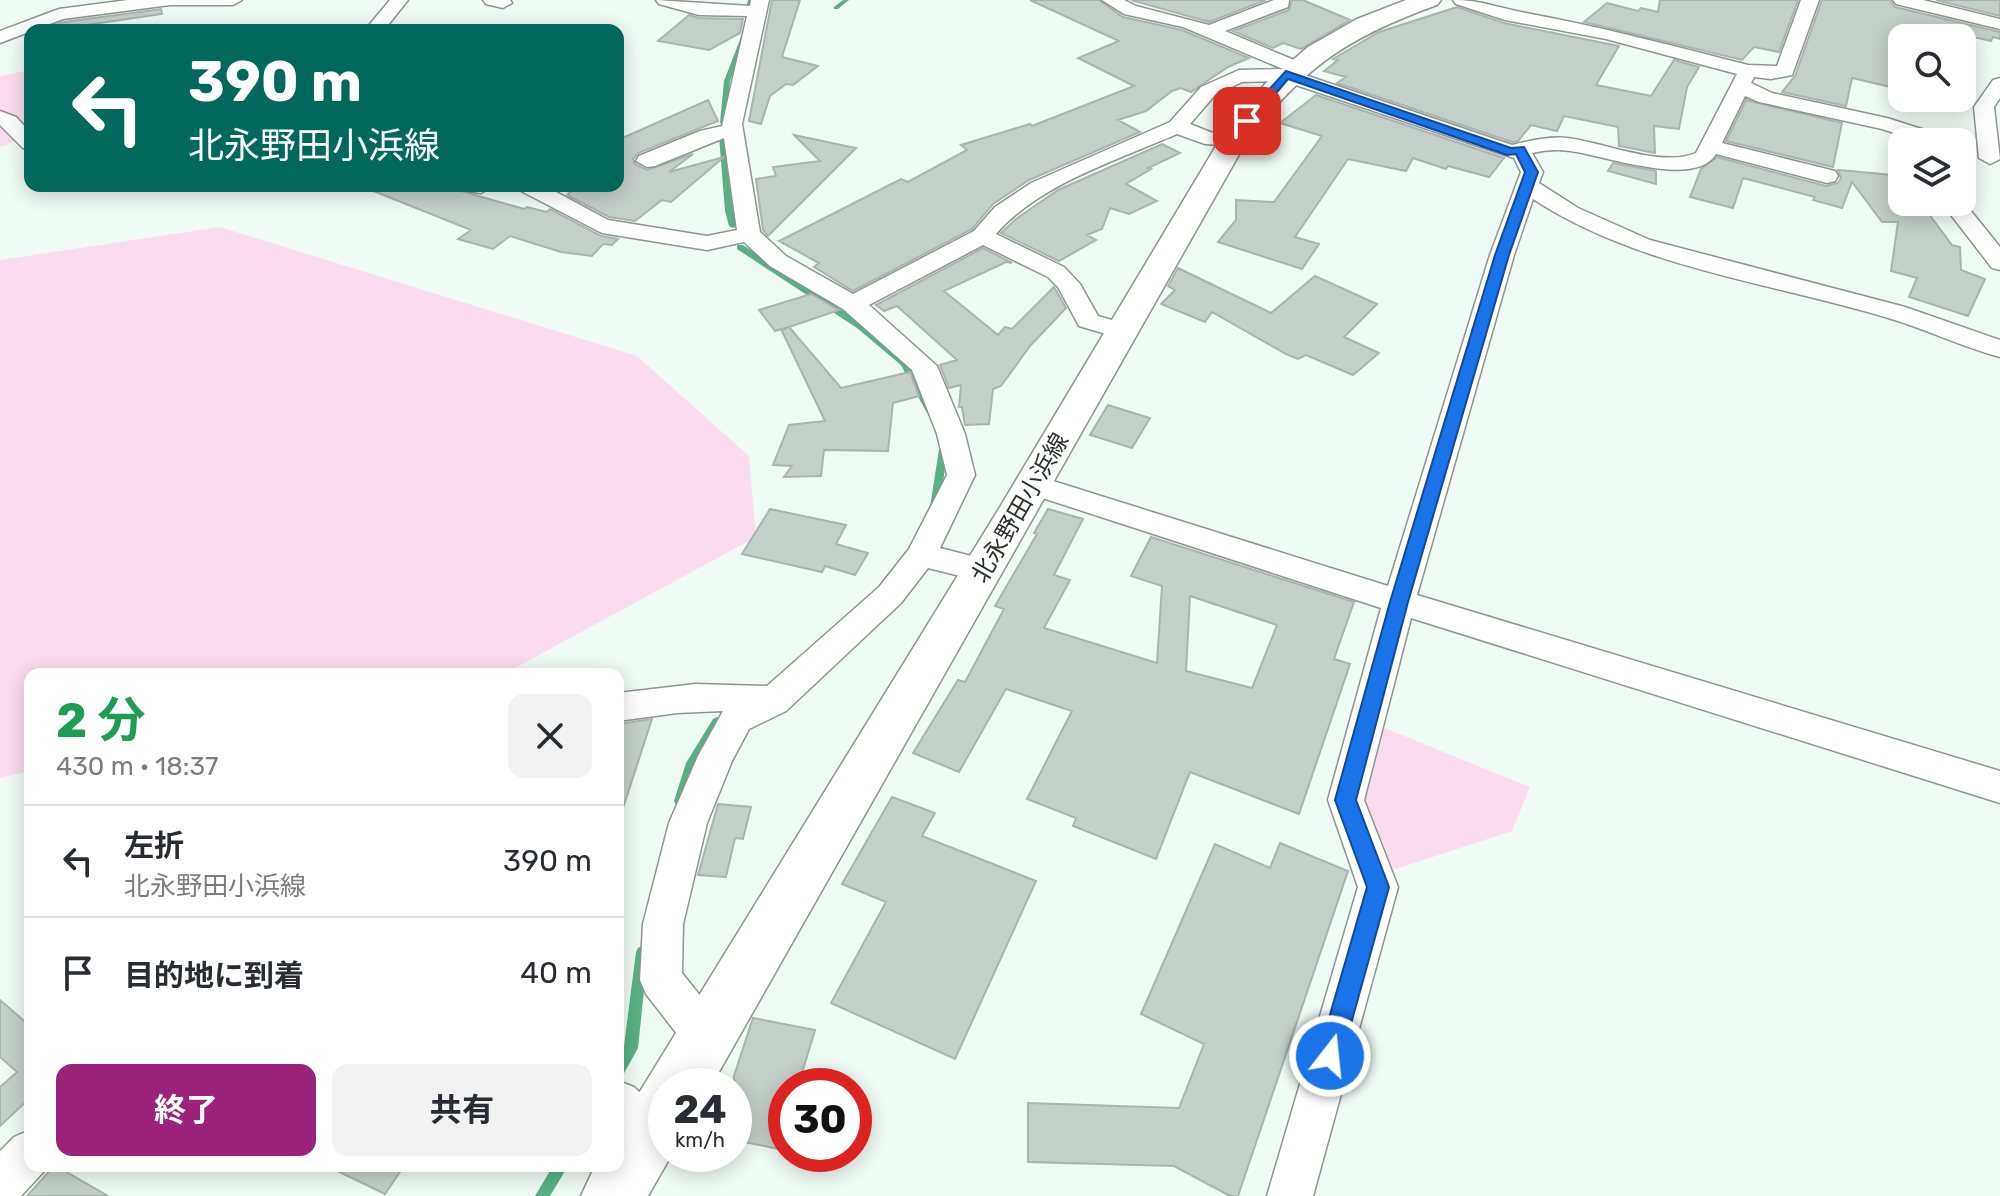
<!DOCTYPE html>
<html lang="ja">
<head>
<meta charset="utf-8">
<style>
	:root { --surface:#fff; --page:#f2f2f3; --text:#2b2b33; --muted:#7c7c81; --line:#e1e1e2; --accent:#9c237b }
	body { margin:0; font-family:Rubik,"Noto Sans JP",sans-serif; background:var(--page); color:var(--text); height:100vh; display:flex; flex-direction:column; font-size:30px; white-space:nowrap }
	* { box-sizing:border-box; margin:0 }
	p { font-size:26px; color:var(--muted) }
	.icon { flex:none; width:44px; height:44px; fill:none; stroke:currentColor; stroke-width:2; stroke-linecap:round; stroke-linejoin:round }
	.map { position:relative; flex:1; overflow:hidden }
	.details { position:absolute; left:24px; top:668px; width:600px; height:504px; display:flex; flex-direction:column; background:var(--surface); border-radius:16px; box-shadow:0 4px 20px #0003 }
	.details>* { flex:none }
	.hud { position:absolute; left:24px; top:24px; width:600px; height:168px; border-radius:16px; box-shadow:0 4px 20px #0003; background:#00695c; color:#fff; overflow:hidden }
	.tools { position:absolute; left:1888px; top:24px; display:grid; gap:16px }
	.tools a { display:grid; place-items:center; width:88px; height:88px; border-radius:16px; background:var(--surface); box-shadow:0 4px 20px #0003; font-size:40px }
	.speed { position:absolute; left:648px; top:1068px; display:flex; gap:16px; font-size:40px; font-weight:700; text-align:center }
	.speed>* { display:grid; place-content:center; width:104px; height:104px; border-radius:50%; background:var(--surface); box-shadow:0 4px 20px #0003; line-height:1 }
	.speed small { font-size:20px; font-weight:400 }
	.speed .limit { border:12px solid #d22; background:#fff; color:#111 }
	.pin { position:absolute; display:grid; place-items:center; width:68px; height:68px; color:#fff; margin:-34px; border-radius:16px; box-shadow:0 4px 12px #0006 }
	.me { position:absolute; width:88px; margin:-44px; rotate:16deg; stroke-linejoin:round; filter:drop-shadow(0 0 6px #0008) }
	.turn { display:flex; align-items:center; gap:28px; height:168px; padding:0 32px; font-size:36px }
	.turn .icon { width:104px; height:104px; stroke-width:2.5 }
	.turn b { display:block; font-size:56px; line-height:68px }
	.round { display:grid; place-items:center; flex:none; width:84px; height:84px; border-radius:16px; background:var(--page) }
	.overview { display:flex; align-items:center; justify-content:space-between; height:136px; padding:0 32px }
	h1 { font-size:48px; font-weight:700; line-height:60px; color:#1e9e55 }
	.button { display:flex; gap:16px; margin-top:auto; padding:16px 32px }
	.button a { flex:1; height:92px; border-radius:16px; background:var(--accent); color:#fff; font-size:32px; font-weight:700; line-height:92px; text-align:center }
	.button a+a { background:var(--page); color:var(--text) }
	ul { padding:0; list-style:none }
	li { display:flex; align-items:center; gap:24px; height:112px; padding:0 32px; border-top:2px solid var(--line) }
	li div { flex:1 }
	li b { display:block; font-size:30px }
	li em { font-style:normal }
	.map>svg:first-child { display:block }
	.green { fill:#fbdcee }
	.lines { fill:none; stroke-linecap:round; stroke-linejoin:round }
	.stream { fill:#57b185; fill-rule:evenodd }
	.building { fill:#c5cfc9; stroke:#aab3ad; stroke-width:2; fill-rule:evenodd }
	.minor-casing { stroke:#8c958f; stroke-width:3 }
	.secondary-casing { stroke:#8c958f; stroke-width:3 }
	.minor { fill:#fff; fill-rule:evenodd }
	.secondary { fill:#fff; fill-rule:evenodd }
	.route { fill:#1a73e8; stroke:#114b97; stroke-width:2 }
	.labels { text-anchor:middle; dominant-baseline:central; stroke-width:8; stroke-linejoin:round; paint-order:stroke }
	.street-label { font-size:24px; fill:#2d312e; stroke:#fff }
</style>
</head>
<body>
<div class="map">
<svg width="2000" height="1196" viewBox="0 0 2000 1196">
	<rect width="100%" height="100%" fill="#f0faf4"/>
	<path class="green" d="M30 70V136L0 147V76Z
		M220 227 637 356 749 456 756 537 504 674H30V771L0 778V260Z
		M1382 727 1530 787 1512 831 1384 873 1360 799Z"/>
	<g class="lines">
		<path class="stream" d="M748 0H754L752 9 749 11 746 9Z
			M843 0H849L838 9H834V7Z
			M741 37 746 38 730 81 726 123 723 125 720 123 724 81Z
			M722 134 725 136 733 211 737 226 733 228 729 226 725 211 719 136Z
			M737 245H743L863 324 907 362 934 411 933 413H927L901 365 857 328 737 249Z
			M944 440 948 443 940 507 935 510 930 507 940 443Z
			M717 717 721 719 722 722 697 764 686 801 684 805 680 806 676 805 674 801 686 763 713 719Z
			M642 946 646 948 648 952 638 1048 623 1075 618 1077V1057L624 1046 636 952 638 948Z
			M553 1166H568L550 1196H535Z"/>
	</g>
	<path class="building" d="M772 0H800L782 57 818 66 793 85 786 84 770 96 761 124 749 121Z
		M1030 0H1099L1123 17 1182 30 1249 58 1228 67 1191 92 1181 88 1172 91 1146 111 1118 120 1140 132 1029 180 993 204 972 229 853 291 814 267 819 263 779 241 901 179 908 182 967 150 961 145 1030 124 1032 126 1134 86 1078 58 1119 41Z
		M1131 0H1266L1209 22Z
		M1292 0H1303L1350 20 1301 49 1283 43 1273 48 1233 31 1289 10Z
		M1660 0H1798L1779 52 1754 47 1742 60 1584 22 1607 3 1638 11 1641 8 1658 12Z
		M1822 0H1890L1895 7 2000 32V39L1993 37 1991 41 1978 38H1902V69L1895 88 1852 78 1846 106 1782 92 1795 76Z
		M1936 0H2000V16Z
		M1457 7 1504 23 1619 46 1596 85 1651 96 1674 60 1699 67 1687 87 1679 129 1654 126 1655 153 1619 146 1618 127 1564 116 1557 131 1531 125 1518 141 1512 142 1337 83 1346 77 1324 71 1338 60 1333 59 1379 32Z
		M161 9 162 14 52 30V26L64 22Z
		M689 15 699 18 743 19 740 33 709 50 658 41Z
		M1316 95 1504 158 1489 177 1448 166 1446 169 1413 158 1406 171 1348 159 1295 237 1319 244 1302 269 1218 242 1236 220V200L1274 202 1322 136 1280 123Z
		M708 100 718 121 638 153 633 159 635 164 647 170 693 154 669 172 724 157 671 202 662 200 635 221 609 217 567 195 577 186H618V140Z
		M1746 100 1842 123 1833 167 1726 141Z
		M794 135 856 148 768 236 763 230 756 179 776 176 773 167 820 161Z
		M1162 144 1180 153 1148 168 1151 169 1126 184 1157 201 1129 214 1110 208 1102 229 1087 235 1096 240 1059 261 1001 233 1016 219 1058 190Z
		M1717 157 1826 186 1838 183 1841 178 1838 170 1893 175 1902 190V202H1920L1952 245 1960 247 1961 270 1985 279 1968 316 1909 297 1917 278 1891 271 1898 222H1882L1852 182 1842 208 1813 200 1815 197 1743 178 1733 208 1690 197 1701 169Z
		M1613 163 1656 171V184L1608 171Z
		M361 186H444L524 209 527 207 547 212 550 209 601 236 618 239 612 245 603 244 592 256 561 252 510 236 493 249 458 239 471 230Z
		M983 248 1012 263 1006 262 944 291 998 335 1005 327 1012 329 1054 287 1066 308 1030 346 1001 386 993 389 989 424 965 425 962 407H959L961 385 949 388 940 365 957 360 897 306 884 311 876 305Z
		M1178 268 1271 313 1315 276 1377 304 1344 337 1379 353 1353 375 1306 355 1298 359 1286 354 1212 312 1205 322 1161 304 1175 290 1168 286Z
		M811 294 839 310 789 327 841 388 910 372 919 396 893 403 888 451 824 450 821 476 784 477 792 466 773 465 789 425 825 421 782 331 788 327 775 331 759 310Z
		M1108 405 1150 418 1132 448 1090 435Z
		M770 509 846 525 836 544 868 553 855 575 825 566 822 572 742 554Z
		M1048 509 1083 519 1054 575 1070 580 1044 628 1157 663 1162 586 1131 576 1151 537 1354 602 1334 659 1350 664 1299 814 1190 772 1156 859 1073 826 1076 818 1027 799 1072 711 1006 689 959 772 913 753 958 680 965 682 1004 609 995 606 1037 534 1034 533ZM1190 596 1277 625 1252 688 1186 671Z
		M652 719 623 808 618 807V724Z
		M892 797 935 813 922 836 1036 881 955 1059 831 1003 886 902 842 884Z
		M718 804 751 807 743 839 735 838 726 877 698 875Z
		M1280 843 1348 871 1238 1196H1230L1174 1166 1028 1162V1103L1179 1108 1204 1044 1141 1014 1215 844 1270 868Z
		M0 1000 30 1026V1098L0 1126V1087L17 1072 0 1057Z
		M753 1018 815 1030 798 1086H786V1126L779 1149 734 1140V1076Z
		M54 1166H56L108 1196H27Z
		M327 1166H404L385 1194Z"/>
	<g class="lines">
		<defs>
			<path id="minor" d="M128 0H242L233 5H170L63 19 0 43V31L59 9Z
				M390 0H408L384 30H365Z
				M483 0H510L512 3 503 8 486 4Z
				M656 0 750 6 751 0H769L742 124 760 232 786 256 853 294 974 231 995 207 1031 183 1170 122 1201 87 1239 70 1283 69 1183 27 1124 14 1102 0H1124L1136 6 1209 25 1274 0H1289L1288 7 1225 31 1301 63 1304 67 1296 72 1512 145C1530 141 1548 136 1567 138 1603 142 1662 168 1696 153L1737 74 1606 39 1505 20 1456 4 1453 0C1481 0 1499 8 1526 13 1601 27 1674 46 1748 65L1777 66 1801 0H1819L1792 75 1771 79 1754 77 1751 83 1772 93 1887 118 1950 138 1953 142H1922L1882 129 1759 102 1745 96 1722 143 1835 171 1838 176 1835 181 1827 183 1716 154C1696 189 1603 155 1570 151 1557 149 1545 150 1532 153L1543 172 1539 183 1578 208 1650 240 1905 307 2000 340V357C1961 347 1924 328 1885 317 1767 282 1637 267 1533 199L1514 255 1417 595 2000 771V803L1411 618 1364 800 1398 887 1313 1196H1267L1358 887 1328 800 1381 608 1024 492 1019 485 1024 478 1034 475 1388 586 1490 255 1521 172 1514 158 1284 81 1242 82 1215 95 1190 124 1210 132 1239 138 1242 142 1239 146 1205 144 1177 134C1118 160 1039 184 996 234L1064 267 1080 284 1098 316 1132 326 1136 331 1132 336 1123 339 1079 326 1058 287 1048 277 983 245 869 305 937 366 965 434 975 475 940 548 995 562 1000 570 995 578 984 582 928 568 901 603 786 711 749 729 732 761 707 823 683 924 682 973 721 1022 727 1037 721 1052 706 1058 691 1052 646 994 640 980 643 924 669 823 698 756 723 711 677 713 618 721V693L696 684 767 686 879 587 909 549 947 475 937 434 912 370 843 309 770 266 744 242 707 250 602 233 521 191 518 186H545L608 220 707 236 737 230 724 138 655 166 647 167 636 161 639 156 700 131 722 126 747 16 699 15 659 4Z
				M1893 0H1923L2000 19V29L1896 4Z
				M2000 78V98L1994 107 2000 159 1990 164 1979 158 1974 107 1993 80Z
				M0 111 16 117 30 132V150L23 148 0 125Z
				M464 186H492L481 193 467 191Z
				M1962 200 2000 247V270L1992 268 1941 202Z
				M618 1081 634 1087 666 1117V1149L650 1156 634 1149 618 1134Z
				M30 1130V1166H47L46 1169 21 1196H0V1151L14 1137Z"/>
			<path id="secondary" d="M1406 0H1441L1437 5C1348 37 1303 67 1245 144L711 1086H666V1154H672L648 1196H581L595 1166H618V1127L1000 507 1222 136 1265 84 1308 47 1357 19Z"/>
		</defs>
		<use href="#minor" class="minor-casing"/>
		<use href="#secondary" class="secondary-casing"/>
		<use href="#minor" class="minor"/>
		<use href="#secondary" class="secondary"/>
	</g>
	<path class="route" d="M1286 71 1511 148 1524 147 1538 172 1509 255 1408 602 1356 800 1389 887 1342 1056 1339 1064 1330 1068 1321 1064 1318 1056 1367 887 1335 800 1390 602 1495 255 1525 172 1516 154 1507 155 1288 79 1251 123H1243V118Z"/>
	<g class="labels">
		<g class="street-label">
			<text transform="translate(1020 508) rotate(-60)">北永野田小浜線</text>
		</g>
	</g>
</svg>
<div class="tools">
<a><svg class="icon" aria-label="search" viewBox="0 0 24 24"><circle cx="10" cy="10" r="6"/><path d="M15 15l6 6"/></svg></a>
<a><svg class="icon" aria-label="layers" viewBox="0 0 24 24"><path d="M12 4l9 5-9 5-9-5zM3 14l9 5 9-5"/></svg></a>
</div>
<div class="speed"><div>24<small>km/h</small></div><div class="limit">30</div></div>
<div class="pin" style="left:1247px;top:121px;background:#d93025"><svg class="icon" aria-label="arrive" viewBox="0 0 24 24"><path d="M6 21V4h12l-3 4 3 4H6"/></svg></div>
<svg class="me" style="left:1330px;top:1056px" viewBox="-20 -20 40 40"><circle r="17" fill="#1a73e8" stroke="#fff" stroke-width="3"/><path d="M0-11L8 9 0 5-8 9z" fill="#fff"/></svg>
<div class="hud">
<div class="turn"><svg class="icon" aria-label="left" viewBox="0 0 24 24"><path d="M17 20v-9H6M10 6l-5 5 5 5"/></svg><div><b>390 m</b>北永野田小浜線</div></div>
</div>
<section class="details">
<div class="overview"><div><h1>2 分</h1><p>430 m · 18:37</p></div><a class="round"><svg class="icon" aria-label="close" viewBox="0 0 24 24"><path d="M6 6l12 12M18 6L6 18"/></svg></a></div>
<ul>
<li><svg class="icon" aria-label="left" viewBox="0 0 24 24"><path d="M17 20v-9H6M10 6l-5 5 5 5"/></svg><div><b>左折</b><p>北永野田小浜線</p></div><em>390 m</em></li>
<li><svg class="icon" aria-label="arrive" viewBox="0 0 24 24"><path d="M6 21V4h12l-3 4 3 4H6"/></svg><div><b>目的地に到着</b></div><em>40 m</em></li>
</ul>
<div class="button"><a>終了</a><a>共有</a></div>
</section>
</div>
</body>
</html>
